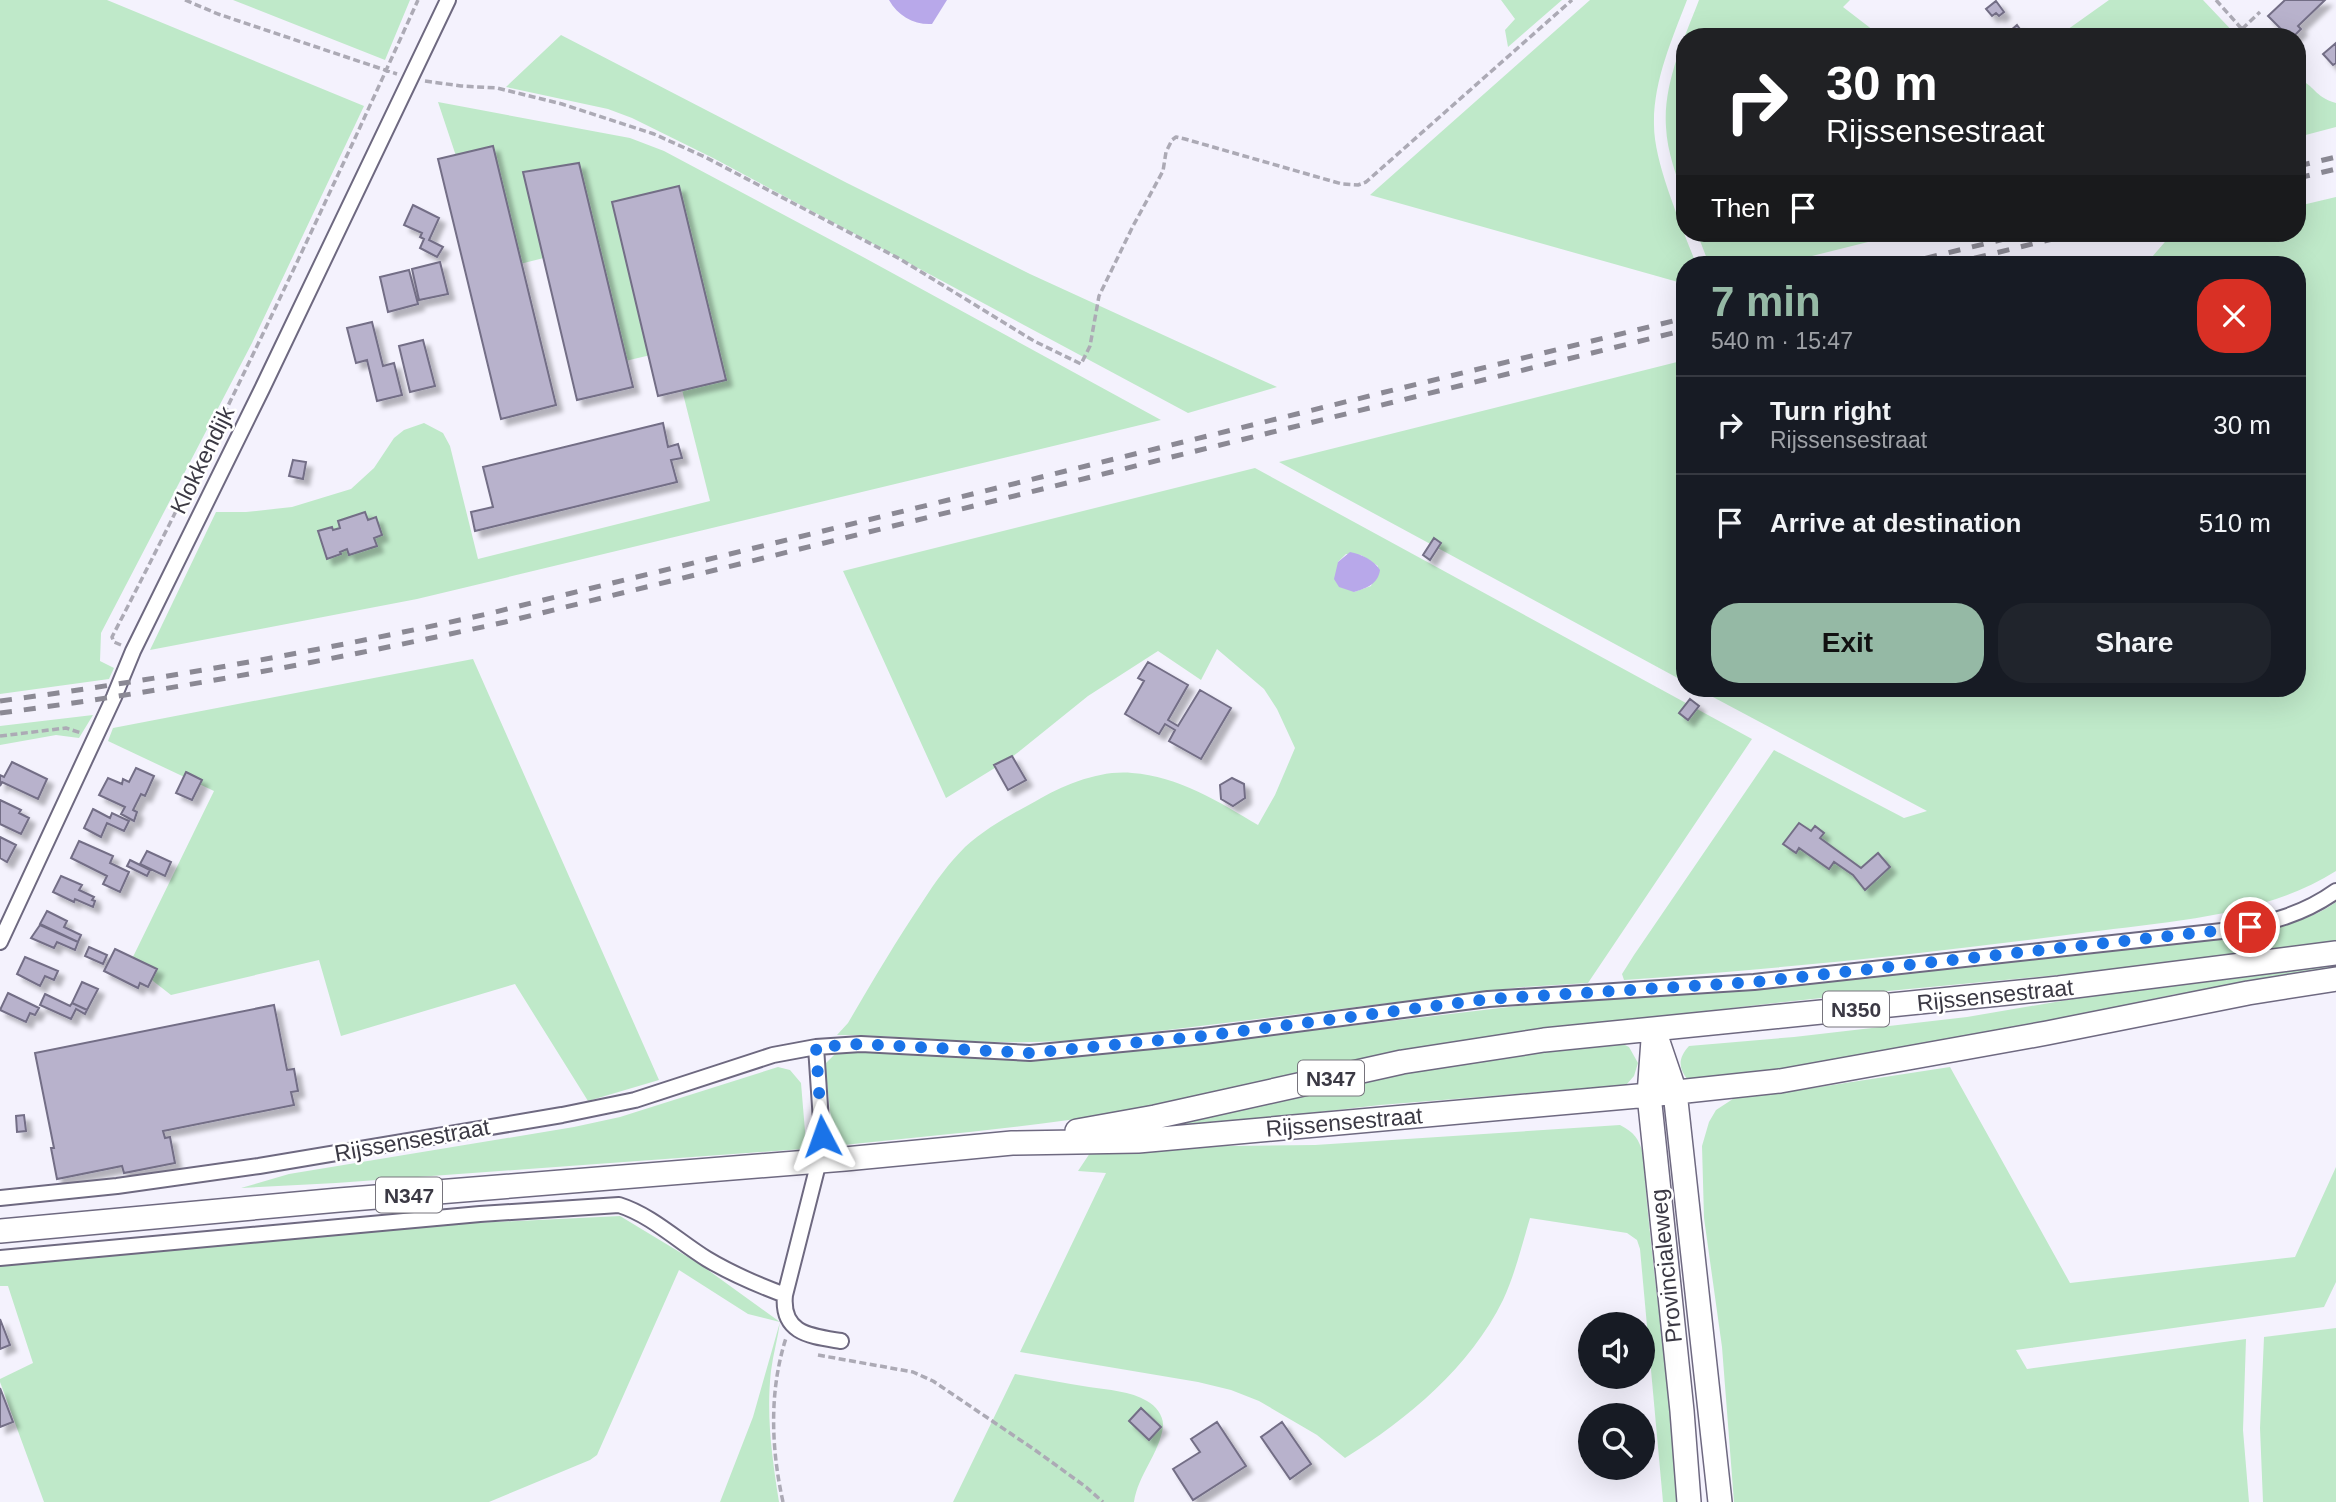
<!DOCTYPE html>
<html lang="en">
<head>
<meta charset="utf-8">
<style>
	:root { --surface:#171b24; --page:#20242c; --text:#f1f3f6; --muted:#9ea1a6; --line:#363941; --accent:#95b9a5 }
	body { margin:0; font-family:Arial,sans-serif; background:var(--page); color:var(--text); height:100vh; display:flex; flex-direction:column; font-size:26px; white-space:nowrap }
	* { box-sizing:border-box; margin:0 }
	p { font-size:23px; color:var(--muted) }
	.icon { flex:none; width:38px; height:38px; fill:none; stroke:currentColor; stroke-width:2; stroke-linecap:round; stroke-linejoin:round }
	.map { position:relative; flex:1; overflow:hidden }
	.drawer { position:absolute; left:1676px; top:256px; width:630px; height:441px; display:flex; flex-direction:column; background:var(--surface); border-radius:28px; box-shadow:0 7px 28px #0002 }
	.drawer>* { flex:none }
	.hud { position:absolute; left:1676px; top:28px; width:630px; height:214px; border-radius:28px; box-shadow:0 7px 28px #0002; background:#202124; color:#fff; overflow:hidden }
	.controls { position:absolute; left:1578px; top:1312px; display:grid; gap:14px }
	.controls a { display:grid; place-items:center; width:77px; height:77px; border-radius:50%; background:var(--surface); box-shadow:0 7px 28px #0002; font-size:35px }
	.pin { position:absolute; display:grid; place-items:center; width:60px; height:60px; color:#fff; margin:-30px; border:4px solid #fff; border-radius:50%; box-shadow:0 2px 7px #0007 }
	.me { position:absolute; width:77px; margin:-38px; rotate:356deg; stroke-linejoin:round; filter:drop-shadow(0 0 5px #0008) }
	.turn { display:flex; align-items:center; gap:24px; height:147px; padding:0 35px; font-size:32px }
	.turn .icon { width:91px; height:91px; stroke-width:2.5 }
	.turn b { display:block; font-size:49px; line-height:60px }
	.then { display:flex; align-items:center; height:66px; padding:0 35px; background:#0003; gap:14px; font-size:26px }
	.round { display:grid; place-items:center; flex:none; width:74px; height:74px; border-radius:28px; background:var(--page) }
	.headline { display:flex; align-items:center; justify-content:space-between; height:119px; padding:0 35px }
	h1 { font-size:42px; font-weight:700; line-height:52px; color:var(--accent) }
	.button { display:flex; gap:14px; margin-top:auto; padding:14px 35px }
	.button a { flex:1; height:80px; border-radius:28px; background:var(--accent); color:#111; font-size:28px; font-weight:700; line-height:80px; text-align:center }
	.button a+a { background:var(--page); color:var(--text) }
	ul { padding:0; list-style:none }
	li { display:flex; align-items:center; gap:21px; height:98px; padding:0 35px; border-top:2px solid var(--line) }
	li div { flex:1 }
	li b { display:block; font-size:26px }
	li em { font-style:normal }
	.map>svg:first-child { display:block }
	.green { fill:#bfe9c9; fill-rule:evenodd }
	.water { fill:#b8a8ea }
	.building { fill:#b8b2cc; stroke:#736e86; stroke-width:2; filter:url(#shadow) }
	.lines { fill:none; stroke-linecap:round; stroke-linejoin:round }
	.street-casing { stroke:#6e6980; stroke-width:18 }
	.primary-casing { stroke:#6e6980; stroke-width:26 }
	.path { stroke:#acaab5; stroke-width:3.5; stroke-dasharray:7 3.5; stroke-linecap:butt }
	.street { stroke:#fff; stroke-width:14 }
	.primary { stroke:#fff; stroke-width:23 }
	.rail { stroke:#8b8994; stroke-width:5; stroke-dasharray:12 12; stroke-linecap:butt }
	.route { stroke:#1a73e8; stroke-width:12; stroke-dasharray:0 21.6 }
	.labels { text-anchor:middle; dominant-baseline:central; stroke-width:5; stroke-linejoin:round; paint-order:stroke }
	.shield { fill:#fff; stroke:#76747c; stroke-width:2 }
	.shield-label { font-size:21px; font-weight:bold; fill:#3b3944 }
	.street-label { font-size:23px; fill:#3b3944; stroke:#fff }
</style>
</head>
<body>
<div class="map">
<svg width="2336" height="1502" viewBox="0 0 2336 1502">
	<defs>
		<filter id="shadow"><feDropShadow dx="6" dy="6" stdDeviation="2" flood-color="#0004"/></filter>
	</defs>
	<rect width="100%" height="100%" fill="#f4f2fd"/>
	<path class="green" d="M0 0H107L364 106 252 343 101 633 100 661 114 668 109 679 0 694Z
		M233 0H410L385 60Z
		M1501 0H1562L1508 47 1505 30 1515 19Z
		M1590 0H1687C1672 39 1653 82 1654 125 1654 164 1682 226 1696 264H1685V284L1370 195Z
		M1699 0H1850L1843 7 1882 37H1875L1871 32 1865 37H1685V201C1677 177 1667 152 1666 127 1663 84 1684 39 1699 0Z
		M2109 0H2203L2238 37H2057Z
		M561 35 847 183 1030 274 1277 387 1188 413 715 159 632 118 608 109 506 87Z
		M2298 79C2315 85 2314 97 2336 103V127L2298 137Z
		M438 102 630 138 664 151 863 257 1161 420 417 599 150 650 216 512H246L292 507 351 489 374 468 394 438 404 430 424 423 443 433 450 446 478 559 710 501 672 350 621 362 591 246 520 264 457 159Z
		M2336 197V871C2262 918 2160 922 2074 934 1925 954 1775 969 1624 980L1622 974 1634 955 1774 750 1904 818 1927 811 1696 688H2298V264H2146L2170 236 2184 233H2298V206Z
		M1697 233H1904L1780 264H1709Z
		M1685 360V682L1279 462Z
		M1255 468 1752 739 1588 983 1522 987 1118 1036C1080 1040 1042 1043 1004 1042 948 1042 893 1035 837 1035L848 1023C872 982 896 941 923 901 935 882 949 863 965 847 986 828 1012 814 1036 801 1064 785 1099 770 1132 773 1178 776 1219 802 1258 825L1275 795 1295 748 1277 709 1264 689 1217 649 1201 680 1158 651 1088 696 1011 758 946 798 843 571ZM1346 554 1361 555 1378 566 1371 586 1354 592 1338 562Z
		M473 659 659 1080 588 1101 515 984 341 1036 319 960 171 995 130 963 214 791 108 741 113 728Z
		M93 715 79 738 56 735 0 745V726Z
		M2336 902V948C2079 976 1820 992 1563 1030 1415 1052 1269 1087 1121 1112 1026 1128 929 1136 834 1146L827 1083 821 1074 824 1065 835 1054 877 1051 1047 1058 1180 1046 1577 999 1750 989 2203 940C2246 934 2300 928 2336 902Z
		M2336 959V974L2228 990 2176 994 1943 1045 1838 1059 1782 1069 1688 1080C1678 1068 1678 1058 1689 1046L1794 1037 1967 1017 2073 999 2160 979Z
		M1621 1043 1629 1047 1638 1063 1634 1076 1626 1085 1380 1105 1149 1132 1148 1125 1485 1057Z
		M778 1067 790 1070 801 1083 806 1143 803 1149 336 1183 241 1188 289 1174 574 1127 620 1117Z
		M1950 1067 2070 1283 2295 1257 2336 1167V1282L2324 1307 2016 1350 2027 1369 2246 1339 2243 1430 2249 1502H1734L1722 1347 1704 1218 1702 1146 1709 1122 1716 1110 1736 1097 1780 1093Z
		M1620 1125C1634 1132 1639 1139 1643 1154 1651 1271 1671 1386 1678 1502H1663L1640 1249 1637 1240 1627 1233 1530 1218C1522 1245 1515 1274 1503 1300 1470 1367 1408 1419 1345 1458L1317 1435 1259 1401 1231 1390 1198 1382 1020 1352 1106 1173 1078 1171 1090 1153 1153 1147 1315 1145Z
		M620 1216 701 1265 780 1322C778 1338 773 1354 771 1371 766 1415 772 1458 779 1502H720L753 1417 780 1322 748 1314 679 1270 597 1455 590 1460 489 1502H44L0 1382V1379L33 1363 8 1286H0V1263L391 1227Z
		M2336 1328V1502H2263L2260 1428 2264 1337Z
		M1015 1374C1040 1378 1064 1383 1089 1387 1108 1390 1131 1391 1147 1401 1156 1406 1164 1416 1163 1427 1159 1454 1138 1475 1134 1502H953Z"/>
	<path class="water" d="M889 0H947L932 24C914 25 898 16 889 0Z
		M1350 552C1361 554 1374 560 1380 570 1378 584 1367 588 1354 592L1339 587 1334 579 1338 562Z"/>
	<path class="building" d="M2285 0H2325L2298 26 2301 29 2293 37 2291 34 2288 36 2268 16Z
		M1996 1 2004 12 1999 16 1996 13 1992 16 1986 9Z
		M2017 25 2026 37H2003Z
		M2336 43V63L2333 65 2323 54Z
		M493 146 556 405 501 419 438 159Z
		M579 163 633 387 577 400 523 172Z
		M679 186 726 380 658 396 612 202Z
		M413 205 439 218 429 240 443 247 437 257 420 248 424 239 420 237 422 233 404 225Z
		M440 262 448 294 419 300 412 269Z
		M409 270 418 304 388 312 380 277Z
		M372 322 383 366 394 363 402 395 377 401 367 360 356 363 347 328Z
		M423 340 435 386 410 392 399 346Z
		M663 423 668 447 678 444 682 458 671 460 677 482 475 531 471 512 493 507 483 467Z
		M293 460 306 462 303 479 289 476Z
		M365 512 368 520 376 517 382 535 374 538 377 546 349 555 347 549 340 552 341 554 327 559 318 531 332 527 333 530 340 528 338 521Z
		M1434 538 1441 543 1430 560 1423 555Z
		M1148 662 1188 685 1168 720 1178 726 1200 690 1231 708 1201 759 1169 741 1175 730 1165 724 1159 734 1125 714 1144 681 1138 678Z
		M1690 699 1699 706 1688 720 1679 713Z
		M1012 756 1026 780 1008 790 994 765Z
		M12 762 47 779 38 799 2 782 0 786V775L4 777Z
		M136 768 154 776 145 796 141 794 133 810 137 812 134 821 121 814 125 807 99 795 108 778 122 784 123 779 129 782Z
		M186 772 202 780 192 800 176 793Z
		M1232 778 1244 784 1245 798 1233 806 1221 799 1220 785Z
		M0 800 21 810 19 813 29 818 21 834 0 824Z
		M93 809 110 818 112 813 129 821 124 831 107 823 101 837 84 828Z
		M1799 823 1811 831 1815 826 1824 833 1820 838 1861 868 1878 853 1890 867 1865 890 1853 875 1834 862 1829 869 1799 848 1796 853 1783 844Z
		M0 837 16 845 7 862 0 858Z
		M79 841 113 856 110 863 129 872 120 892 103 884 107 876 71 858Z
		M147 851 171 862 165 876 140 864Z
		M130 860 150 870 147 876 127 866Z
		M61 876 82 885 79 890 94 897 92 900 95 901 93 907 75 899 74 902 53 892Z
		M47 911 67 921 64 927 81 935 78 942 40 924Z
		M40 925 78 942 75 950 57 942 54 948 31 938Z
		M89 947 107 955 103 964 85 956Z
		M115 949 157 969 148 987 140 983 138 988 104 971Z
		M25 957 58 971 54 980 45 976 40 986 17 974Z
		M82 982 98 989 87 1010 72 1003Z
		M8 993 39 1008 35 1015 30 1013 26 1022 0 1010Z
		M45 994 70 1006 72 1003 87 1010 85 1014 76 1009 71 1019 40 1005Z
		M274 1005 287 1070 294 1069 298 1091 291 1092 294 1105 163 1131 165 1138 170 1137 175 1163 124 1173 122 1166 57 1179 51 1148H54L35 1053Z
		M24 1115 26 1131 17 1132 16 1116Z
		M0 1319 10 1345 0 1349Z
		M0 1388 13 1422 0 1427Z
		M1141 1408 1161 1427 1149 1440 1129 1421Z
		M1217 1422 1246 1466 1193 1500 1173 1469 1200 1452 1191 1439Z
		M1282 1422 1311 1464 1290 1479 1261 1437Z"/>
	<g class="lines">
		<defs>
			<path id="street" d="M0 942 114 697 133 651 262 389 448 0
				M816 1047 822 1136 819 1161 785 1295C781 1334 811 1336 841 1341
				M0 1198 117 1186 259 1166 562 1115 635 1100 773 1055 816 1047 861 1044 1030 1053 1204 1036 1488 999 1754 982 2231 930C2270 923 2304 914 2336 891
				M0 1258 480 1214 619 1205C651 1215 678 1241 707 1259 732 1274 758 1285 785 1295"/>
			<path id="primary" d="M1654 1030 1675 1092 1720 1502
				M1653 1040 1649 1095 1682 1411 1689 1502
				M1077 1131 1155 1117 1402 1062 1544 1040 2059 988 2336 953
				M0 1231 339 1200 845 1159 1012 1143 1138 1141 1649 1095 1780 1081 2047 1033 2248 993 2336 979"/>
		</defs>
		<use href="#street" class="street-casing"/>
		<use href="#primary" class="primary-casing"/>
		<path class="path" d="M185 0 218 14 397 74
			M2216 0 2249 37
			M2242 29 2260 12
			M425 81 461 86 497 88 562 104 654 134 705 157 900 259 1034 341 1081 364 1090 346 1099 296 1133 226 1163 171 1166 152 1172 140 1176 137 1185 139 1342 184 1358 185 1366 182 1572 0
			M121 645 114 642 112 637C220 428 321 215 418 0
			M0 736 66 728 81 733
			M818 1355 913 1372 933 1381 1035 1450 1086 1487 1103 1502
			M783 1502C771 1448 769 1391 786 1338"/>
		<use href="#street" class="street"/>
		<use href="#primary" class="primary"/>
		<path class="rail" d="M2298 166 2336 157
			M2298 178 2336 169
			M1902 264 2029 233
			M1951 264 2077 233
			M0 701C164 679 326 650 487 614L1685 318
			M0 713C170 691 338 659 505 622L1685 330"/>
	</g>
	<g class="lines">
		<path class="route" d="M822 1136 816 1047 861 1044 1030 1053 1204 1036 1488 999 1754 982 2250 927"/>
	</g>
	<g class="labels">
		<g class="shield">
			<rect x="1823" y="991.5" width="66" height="35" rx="5"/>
			<rect x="1298" y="1060.5" width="66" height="35" rx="5"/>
			<rect x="376" y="1177.5" width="66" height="35" rx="5"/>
		</g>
		<g class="shield-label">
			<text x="1856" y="1009">N350</text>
			<text x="1331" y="1078">N347</text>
			<text x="409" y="1195">N347</text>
		</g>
		<g class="street-label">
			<text transform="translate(202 460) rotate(-64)">Klokkendijk</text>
			<text transform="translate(1995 995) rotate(-6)">Rijssensestraat</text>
			<text transform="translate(1344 1122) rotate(-5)">Rijssensestraat</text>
			<text transform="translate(412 1140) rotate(-10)">Rijssensestraat</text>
			<text transform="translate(1666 1266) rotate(-96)">Provincialeweg</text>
		</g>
	</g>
</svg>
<div class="controls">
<a><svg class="icon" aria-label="sound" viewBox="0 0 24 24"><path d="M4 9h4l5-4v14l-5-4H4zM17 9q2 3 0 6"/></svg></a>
<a><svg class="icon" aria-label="search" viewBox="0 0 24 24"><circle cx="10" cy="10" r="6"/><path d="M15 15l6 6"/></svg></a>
</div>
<div class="pin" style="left:2250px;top:927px;background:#d93025"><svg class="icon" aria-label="arrive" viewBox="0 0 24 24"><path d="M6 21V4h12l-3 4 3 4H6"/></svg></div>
<svg class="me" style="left:822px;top:1136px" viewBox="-20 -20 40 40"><path d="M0-17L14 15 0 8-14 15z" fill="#1a73e8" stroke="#fff" stroke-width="4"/></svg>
<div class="hud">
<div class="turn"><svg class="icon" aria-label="right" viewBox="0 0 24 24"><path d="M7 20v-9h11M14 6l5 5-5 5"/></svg><div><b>30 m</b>Rijssensestraat</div></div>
<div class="then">Then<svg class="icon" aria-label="arrive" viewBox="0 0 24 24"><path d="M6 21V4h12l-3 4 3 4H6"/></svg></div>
</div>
<section class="drawer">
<div class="headline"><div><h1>7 min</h1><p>540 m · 15:47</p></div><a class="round" style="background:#d93025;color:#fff"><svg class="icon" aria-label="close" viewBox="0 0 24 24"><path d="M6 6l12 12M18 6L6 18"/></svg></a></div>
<ul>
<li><svg class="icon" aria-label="right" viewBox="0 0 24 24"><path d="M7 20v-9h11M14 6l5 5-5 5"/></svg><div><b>Turn right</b><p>Rijssensestraat</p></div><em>30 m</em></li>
<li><svg class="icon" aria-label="arrive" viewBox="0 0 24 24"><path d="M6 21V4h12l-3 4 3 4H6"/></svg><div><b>Arrive at destination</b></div><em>510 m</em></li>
</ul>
<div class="button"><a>Exit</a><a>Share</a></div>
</section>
</div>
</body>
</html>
